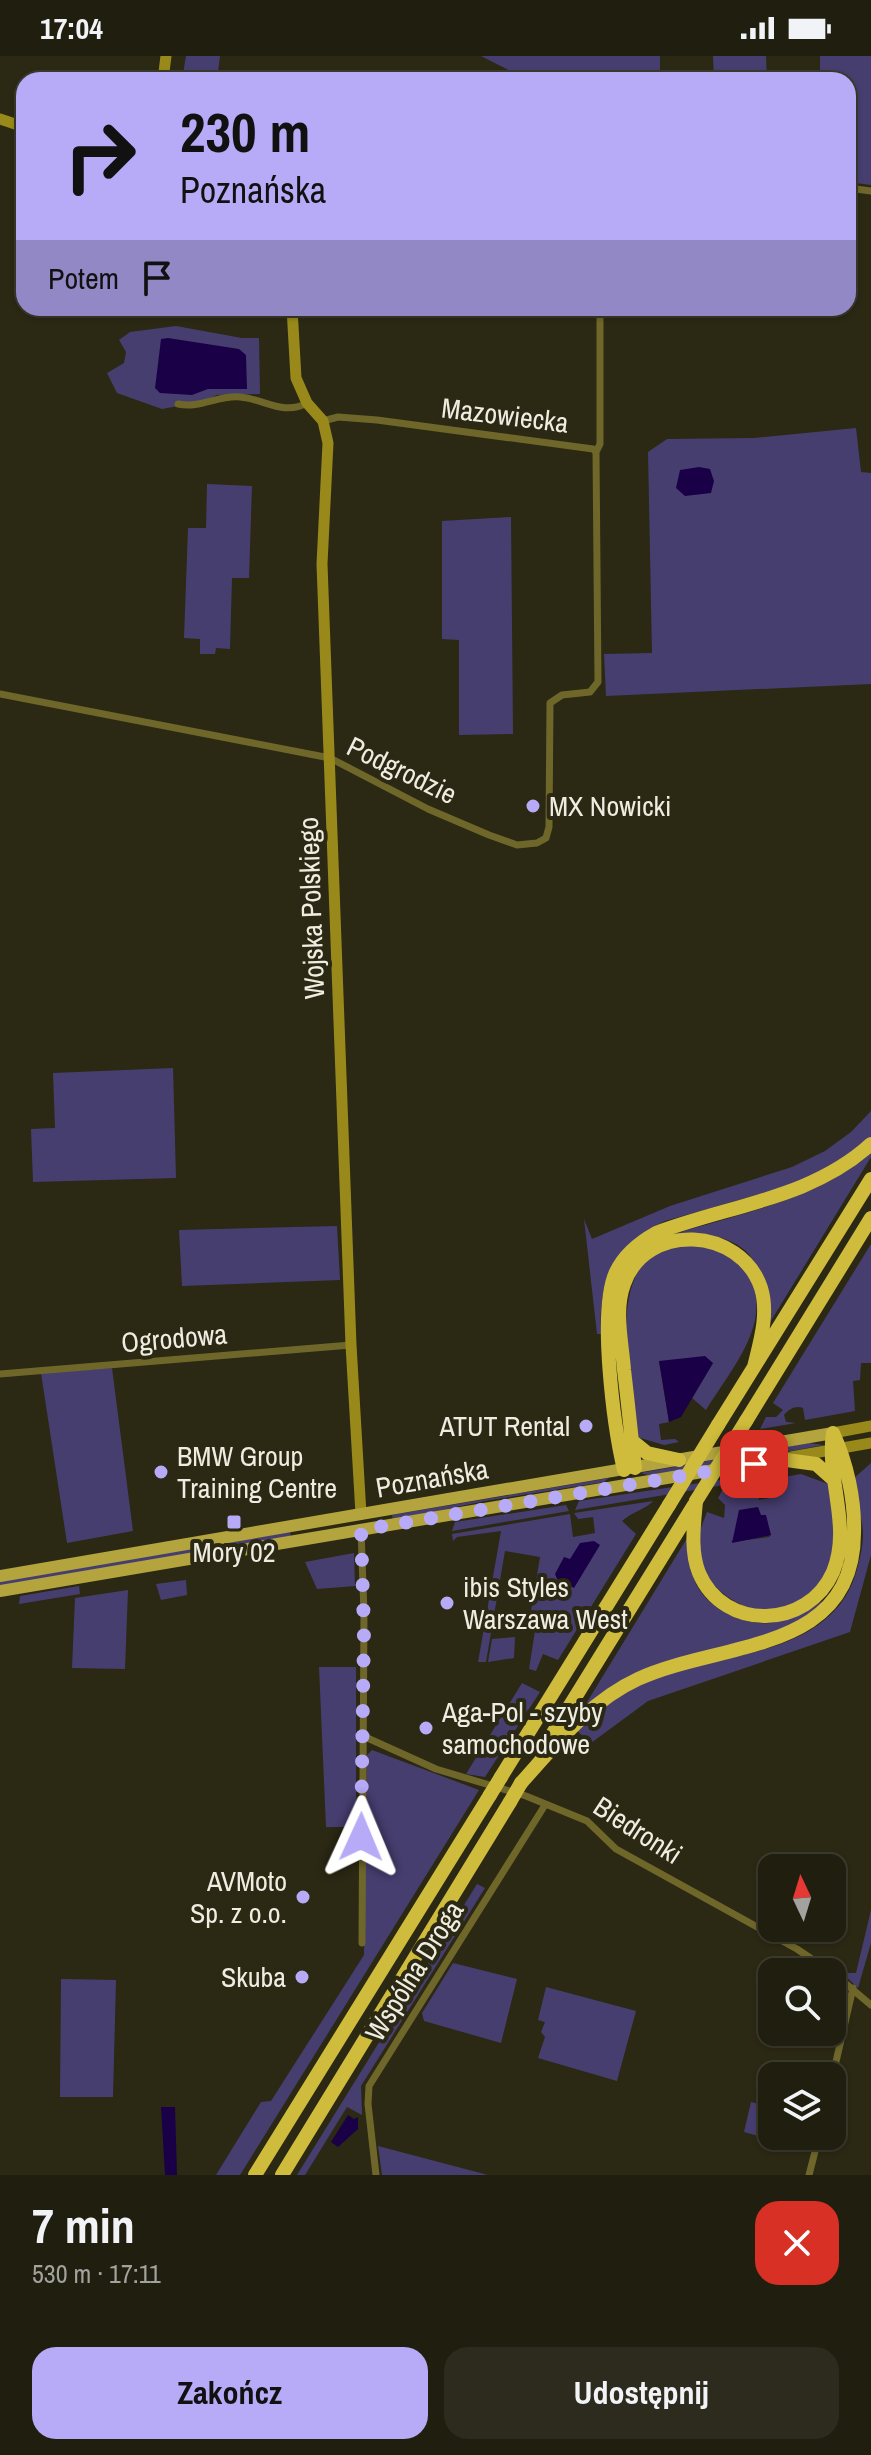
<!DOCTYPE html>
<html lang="pl">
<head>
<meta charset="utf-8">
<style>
	:root { --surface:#201e0f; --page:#2d2b1d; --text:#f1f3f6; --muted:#a2a29e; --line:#3d3c2f; --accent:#b7abf8 }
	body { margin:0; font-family:"Archivo Narrow",sans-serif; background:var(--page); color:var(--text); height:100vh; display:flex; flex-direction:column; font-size:30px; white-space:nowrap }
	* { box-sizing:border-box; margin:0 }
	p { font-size:26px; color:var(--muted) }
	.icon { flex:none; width:44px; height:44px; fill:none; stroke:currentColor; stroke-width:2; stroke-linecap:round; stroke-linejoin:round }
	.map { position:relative; height:2119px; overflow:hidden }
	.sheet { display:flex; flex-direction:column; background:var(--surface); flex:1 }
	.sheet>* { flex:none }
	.guide { position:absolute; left:16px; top:16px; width:840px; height:244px; border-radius:24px; box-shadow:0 2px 6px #0004,0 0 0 2px var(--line); background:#b7abf8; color:#111; overflow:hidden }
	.needle { width:52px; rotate:356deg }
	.tools { position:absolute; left:758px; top:1798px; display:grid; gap:16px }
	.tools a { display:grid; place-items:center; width:88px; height:88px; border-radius:16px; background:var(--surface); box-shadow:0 2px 6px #0004,0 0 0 2px var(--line); font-size:40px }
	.pin { position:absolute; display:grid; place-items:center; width:68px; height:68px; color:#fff; margin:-34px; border-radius:16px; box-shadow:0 4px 12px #0006 }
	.me { position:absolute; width:88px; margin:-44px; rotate:1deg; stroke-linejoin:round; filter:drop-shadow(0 0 6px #0008) }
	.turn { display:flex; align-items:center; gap:28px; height:168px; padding:0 32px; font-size:36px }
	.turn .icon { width:104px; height:104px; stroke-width:2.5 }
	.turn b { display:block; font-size:56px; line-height:68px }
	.then { display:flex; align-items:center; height:76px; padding:0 32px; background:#0003; gap:16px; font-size:30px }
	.round { display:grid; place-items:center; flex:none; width:84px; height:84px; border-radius:24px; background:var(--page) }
	.overview { display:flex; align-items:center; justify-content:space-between; height:136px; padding:0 32px }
	h1 { font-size:48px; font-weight:700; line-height:60px }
	.button { display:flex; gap:16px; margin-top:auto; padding:16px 32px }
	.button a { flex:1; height:92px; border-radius:24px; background:var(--accent); color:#111; font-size:32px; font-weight:700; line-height:92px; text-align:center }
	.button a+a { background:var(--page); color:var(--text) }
	.status { display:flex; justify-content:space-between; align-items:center; height:56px; padding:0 40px; background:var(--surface); direction:ltr }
	.status svg { height:22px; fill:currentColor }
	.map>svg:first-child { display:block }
	.green { fill:#473e70; fill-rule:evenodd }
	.water { fill:#1a0046 }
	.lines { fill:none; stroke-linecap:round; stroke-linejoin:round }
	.street { stroke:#6f662a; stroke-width:7 }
	.secondary { stroke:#98891a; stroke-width:11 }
	.primary { stroke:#b3a43e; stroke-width:12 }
	.highway { stroke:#cfbc3c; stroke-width:14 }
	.highway-bridge { stroke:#cfbc3c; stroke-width:14 }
	.route { stroke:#b7abf8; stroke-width:14; stroke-dasharray:0 25.2 }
	.poi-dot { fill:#b7abf8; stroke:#2b2814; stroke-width:3 }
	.labels { text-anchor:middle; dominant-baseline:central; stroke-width:8; stroke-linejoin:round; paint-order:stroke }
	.street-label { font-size:28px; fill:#efede1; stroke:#2b2814 }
	.poi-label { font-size:28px; fill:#efede1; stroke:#2b2814; text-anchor:start }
</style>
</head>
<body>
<div class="status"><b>17:04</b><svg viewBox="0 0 49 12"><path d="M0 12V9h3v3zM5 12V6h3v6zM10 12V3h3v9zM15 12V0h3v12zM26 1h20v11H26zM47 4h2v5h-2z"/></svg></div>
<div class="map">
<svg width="871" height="2119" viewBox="0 0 871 2119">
	<rect width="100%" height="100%" fill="#2b2814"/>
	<path class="green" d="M186 0H220L217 24H182Z
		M481 0H660V24H528Z
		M713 0H766L767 24H714Z
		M820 0H871V129L848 126V24H820Z
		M176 270 242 282H259L260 338 217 339 200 346 162 353 117 337 107 317 124 307 126 296 119 284 130 276Z
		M856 372 861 416 871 417V628L606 640 604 598 652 597 648 396 667 383 754 382Z
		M207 428 252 430 249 522H232L230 593 216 592 215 598H200V583L184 582 188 472H206Z
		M511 461 513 678 459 679V584L442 583V465Z
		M173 1012 176 1122 33 1126 31 1073 55 1072 53 1017Z
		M871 1055V1082L836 1110 795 1128 665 1165C614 1190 598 1223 601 1278H597L584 1163 592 1183 670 1150 792 1111 825 1095 851 1076Z
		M871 1096V1101L769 1268C765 1250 764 1228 757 1212 745 1180 703 1176 675 1178 738 1158 822 1142 871 1096Z
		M337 1170 340 1224 182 1230 179 1174Z
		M697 1187C708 1191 722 1194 732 1200 740 1205 747 1216 751 1225 772 1269 728 1317 706 1354L692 1342 713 1307 659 1305 669 1366 659 1368 661 1384 675 1383 679 1386 664 1389 637 1381C632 1334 609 1235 650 1201 664 1190 680 1190 697 1187Z
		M871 1188V1307H861L860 1324 853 1325 855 1355 805 1364 803 1352C796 1349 789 1353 784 1359L786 1366 796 1367 760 1373 766 1361H776L783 1354 773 1347Z
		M112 1312 133 1475 67 1487 41 1317Z
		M809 1387 824 1389 653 1420 640 1417Z
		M871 1407V1499L850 1576 648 1645 591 1687 577 1675C602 1648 634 1629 670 1617 735 1597 830 1595 855 1520 859 1507 863 1491 863 1478 862 1460 856 1441 853 1423Z
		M801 1418 831 1429C833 1453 839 1480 833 1503 824 1533 788 1560 757 1556 751 1555 745 1551 740 1548 715 1536 698 1515 698 1486 698 1476 704 1465 707 1456L724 1462 725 1449 718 1442 723 1433 755 1427 759 1444 779 1440 777 1424 760 1425ZM759 1457 771 1479 769 1481 731 1486Z
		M747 1420 754 1424 575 1454 579 1445Z
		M609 1422 604 1426 485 1445 393 1464 392 1459Z
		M653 1445C648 1452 630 1457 622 1465L636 1478 558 1604 543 1598 536 1615 529 1613 535 1575 528 1573 540 1501 505 1495 486 1606H478L501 1475 457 1481 453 1485 452 1478 570 1458 573 1481 595 1477 593 1461 578 1463 574 1457Z
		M566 1449 569 1455 452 1475 455 1466Z
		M290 1476 291 1481 0 1531V1525Z
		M689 1479C689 1489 688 1500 690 1510 696 1547 736 1570 771 1567 792 1565 811 1553 828 1541L803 1564 775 1576 645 1613 618 1628 581 1656Z
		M354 1497 355 1530 317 1533 305 1506Z
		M186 1524 187 1539 161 1544 156 1528Z
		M79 1530 80 1538 19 1548 20 1540Z
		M128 1534 125 1613 72 1612 75 1542Z
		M515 1581 514 1602 488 1606 492 1583Z
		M319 1611H356V1761L352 1771H326Z
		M522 1627 540 1636 485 1721 466 1718Z
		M372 1694 479 1734 240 2119H216L261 2046 271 2045 364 1899 367 1699Z
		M477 1828 485 1832 361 2030 362 2059 347 2051 305 2119H297Z
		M871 1854V1887L858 1932 842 1917H856Z
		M453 1907 517 1923 501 1987 424 1965 422 1957Z
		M61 1923 116 1924 113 2041H60Z
		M546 1931 636 1955 617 2025 538 2002 545 1981 541 1976 545 1966 538 1964Z
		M751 2046 772 2051V2080H814L810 2094 744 2076Z
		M378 2090 488 2119H382Z"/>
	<path class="water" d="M168 282 239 293 246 299 247 333H208L192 339 160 337 155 332 161 283Z
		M699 411 710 413 714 425 711 437 685 440 676 432 680 414Z
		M705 1300 713 1307 681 1361 669 1366 659 1305Z
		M758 1451 761 1459H766L771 1479 732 1487 739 1454Z
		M594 1485 600 1489 574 1532 557 1523 555 1518 564 1501 570 1503 580 1487Z
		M161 2051H175L177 2119H165Z
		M348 2059 354 2063 358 2061V2073L338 2091 331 2086Z"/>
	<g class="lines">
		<path class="street" d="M848 132 871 135
			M178 348C200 353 218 339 240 341 264 343 284 360 307 347
			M596 396 600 388V252
			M0 638 330 702 428 753 489 779 517 789 537 787 546 782 549 771 550 647 562 639 590 636 598 626 596 396 593 393 377 364 338 361 323 365
			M0 1318 351 1289
			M361 1474 364 1557 362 1887
			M363 1680 436 1713 526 1740 587 1765 616 1793 797 1893 831 1916
			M832 1916 871 1949
			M832 2023 853 1932
			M376 2119 368 2048 369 2030 545 1749
			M809 2119 819 2080"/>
		<path class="secondary" d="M163 24 166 0
			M0 63 24 71
			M292 252 296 322 307 347 323 365 328 387 322 508 351 1289 361 1458
			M833 1377 871 1370
			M791 1401 871 1387"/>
		<path class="primary" d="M0 1520 833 1377
			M0 1535 779 1403"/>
		<path class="highway" d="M746 1365 871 1162
			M718 1369 871 1123
			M631 1384 647 1397 679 1404
			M779 1403 816 1408 834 1424
			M635 1412C631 1379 628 1346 624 1314 622 1286 614 1255 624 1228 646 1165 741 1171 761 1232 769 1258 760 1286 754 1311
			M624 1414C614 1371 598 1254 616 1216 624 1199 640 1186 656 1177 729 1149 811 1143 871 1088
			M696 1445C694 1469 690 1494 699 1517 724 1576 808 1573 833 1516 852 1470 826 1424 833 1377
			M545 1690 694 1449
			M501 1721 669 1449
			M521 1727C556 1688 590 1645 638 1623 720 1585 854 1599 854 1477 855 1444 847 1407 833 1377
			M255 2119 490 1739
			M282 2119 510 1746"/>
		<path class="highway-bridge" d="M696 1445 746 1365
			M669 1449 718 1369
			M490 1739 501 1721
			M510 1746 521 1727"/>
	</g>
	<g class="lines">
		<path class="route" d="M361 1781 364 1574 361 1474 754 1408"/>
	</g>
	<g class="poi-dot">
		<circle cx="533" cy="750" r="8"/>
		<circle cx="586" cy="1370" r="8"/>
		<circle cx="161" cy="1416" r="8"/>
		<rect x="226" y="1458" width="16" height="16" rx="4"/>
		<circle cx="447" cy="1547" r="8"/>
		<circle cx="426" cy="1672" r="8"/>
		<circle cx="303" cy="1841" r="8"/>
		<circle cx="302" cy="1921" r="8"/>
	</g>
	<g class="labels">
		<g class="street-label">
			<text transform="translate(505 359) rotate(7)">Mazowiecka</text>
			<text transform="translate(402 714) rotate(26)">Podgrodzie</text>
			<text transform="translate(311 852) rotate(-92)">Wojska Polskiego</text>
			<text transform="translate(174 1282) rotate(-5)">Ogrodowa</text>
			<text transform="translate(432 1422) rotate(-10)">Poznańska</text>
			<text transform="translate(638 1774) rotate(33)">Biedronki</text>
			<text transform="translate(414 1915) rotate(-58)">Wspólna Droga</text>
		</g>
		<g class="poi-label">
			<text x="549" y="750">MX Nowicki</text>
			<text x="570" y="1370" text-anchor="end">ATUT Rental</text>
			<text x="177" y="1400">BMW Group<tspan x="177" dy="32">Training Centre</tspan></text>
			<text x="234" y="1496" text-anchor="middle">Mory 02</text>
			<text x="463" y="1531">ibis Styles<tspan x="463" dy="32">Warszawa West</tspan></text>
			<text x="442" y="1656">Aga-Pol - szyby<tspan x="442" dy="32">samochodowe</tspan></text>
			<text x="287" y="1825" text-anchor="end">AVMoto<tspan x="287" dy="32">Sp. z o.o.</tspan></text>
			<text x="286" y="1921" text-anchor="end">Skuba</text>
		</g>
	</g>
</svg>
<div class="tools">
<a><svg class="needle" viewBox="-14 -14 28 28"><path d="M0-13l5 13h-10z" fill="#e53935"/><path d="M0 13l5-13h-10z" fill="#a2a29e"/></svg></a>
<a><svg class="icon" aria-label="search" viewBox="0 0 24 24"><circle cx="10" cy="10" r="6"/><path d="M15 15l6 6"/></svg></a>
<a><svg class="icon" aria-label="layers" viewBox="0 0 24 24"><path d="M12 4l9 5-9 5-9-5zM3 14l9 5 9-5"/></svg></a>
</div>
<div class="pin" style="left:754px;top:1408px;background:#d93025"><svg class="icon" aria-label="arrive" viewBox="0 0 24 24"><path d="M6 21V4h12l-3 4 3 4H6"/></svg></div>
<svg class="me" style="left:361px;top:1781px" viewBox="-20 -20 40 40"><path d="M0-17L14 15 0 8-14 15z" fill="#b7abf8" stroke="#fff" stroke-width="4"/></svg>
<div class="guide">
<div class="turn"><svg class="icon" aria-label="right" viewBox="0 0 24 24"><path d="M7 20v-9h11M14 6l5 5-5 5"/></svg><div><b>230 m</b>Poznańska</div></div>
<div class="then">Potem<svg class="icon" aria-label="arrive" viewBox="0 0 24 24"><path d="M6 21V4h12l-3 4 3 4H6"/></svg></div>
</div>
</div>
<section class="sheet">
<div class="overview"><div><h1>7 min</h1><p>530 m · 17:11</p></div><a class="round" style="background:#d93025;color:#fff"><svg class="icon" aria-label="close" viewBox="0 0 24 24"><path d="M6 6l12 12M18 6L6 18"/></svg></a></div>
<div class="button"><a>Zakończ</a><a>Udostępnij</a></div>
</section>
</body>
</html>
